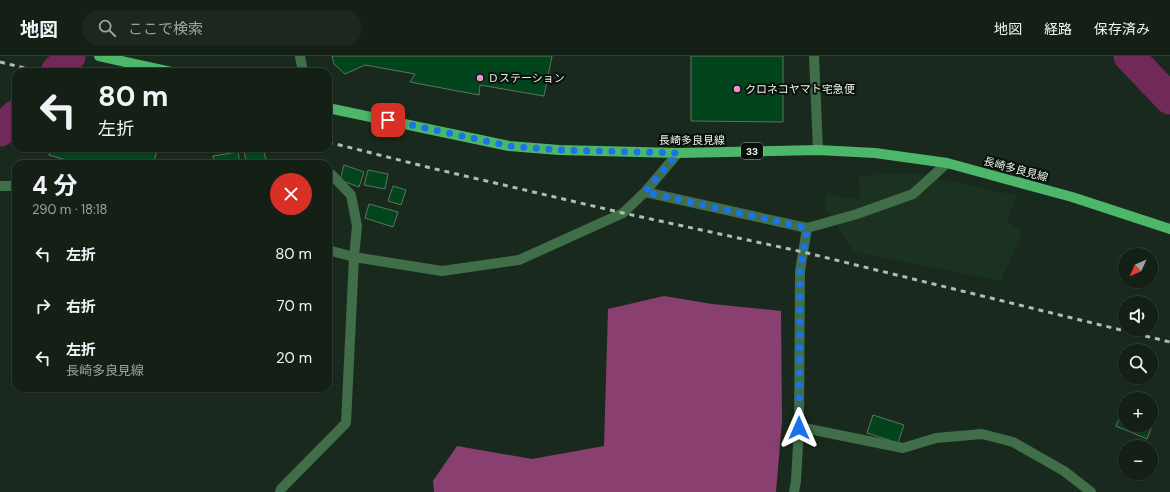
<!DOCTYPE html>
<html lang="ja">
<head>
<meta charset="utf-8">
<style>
	:root { --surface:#141f16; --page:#1d271f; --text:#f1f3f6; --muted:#9da2a1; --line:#333d35 }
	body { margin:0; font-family:"DM Sans","Noto Sans JP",sans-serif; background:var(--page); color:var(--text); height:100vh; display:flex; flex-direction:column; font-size:15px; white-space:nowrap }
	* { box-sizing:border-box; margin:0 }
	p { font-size:13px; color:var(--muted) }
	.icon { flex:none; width:22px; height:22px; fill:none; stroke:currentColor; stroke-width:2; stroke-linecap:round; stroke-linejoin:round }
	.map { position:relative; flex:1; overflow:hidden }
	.sheet { position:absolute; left:12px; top:104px; width:320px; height:232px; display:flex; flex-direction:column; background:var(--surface); border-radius:12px; box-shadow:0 1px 3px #0004,0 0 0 1px var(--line) }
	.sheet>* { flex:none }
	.banner { position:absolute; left:12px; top:12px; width:320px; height:84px; border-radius:12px; box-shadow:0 1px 3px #0004,0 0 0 1px var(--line); background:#141f16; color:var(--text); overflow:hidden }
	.needle { width:26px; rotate:225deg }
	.tools { position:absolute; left:1118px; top:192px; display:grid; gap:8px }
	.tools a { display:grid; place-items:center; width:40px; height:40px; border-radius:50%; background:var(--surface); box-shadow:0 1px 3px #0004,0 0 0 1px var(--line); font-size:20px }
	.pin { position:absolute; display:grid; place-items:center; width:34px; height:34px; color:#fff; margin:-17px; border-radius:8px; box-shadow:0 2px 6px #0006 }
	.me { position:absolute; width:44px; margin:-22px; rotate:0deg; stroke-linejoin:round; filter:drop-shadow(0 0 3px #0008) }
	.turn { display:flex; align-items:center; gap:14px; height:84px; padding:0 20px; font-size:18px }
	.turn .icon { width:52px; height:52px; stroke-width:2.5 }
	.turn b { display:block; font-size:28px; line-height:34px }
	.round { display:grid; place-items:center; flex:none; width:42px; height:42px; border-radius:21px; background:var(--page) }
	.headline { display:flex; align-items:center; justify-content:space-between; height:68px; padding:0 20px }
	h1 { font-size:24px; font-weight:700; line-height:30px }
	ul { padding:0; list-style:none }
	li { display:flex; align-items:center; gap:12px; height:52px; padding:0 20px }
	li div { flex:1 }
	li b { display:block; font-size:15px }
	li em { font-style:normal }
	header { display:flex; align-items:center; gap:24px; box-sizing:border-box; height:56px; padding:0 20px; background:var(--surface); border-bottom:1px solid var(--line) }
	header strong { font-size:19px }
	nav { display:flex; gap:22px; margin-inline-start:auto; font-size:14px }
	.search { width:280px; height:36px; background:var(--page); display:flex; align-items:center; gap:10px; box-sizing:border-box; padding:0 14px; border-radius:22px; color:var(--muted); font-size:15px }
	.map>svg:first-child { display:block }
	.built { fill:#1c3220 }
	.forest { fill:#894070 }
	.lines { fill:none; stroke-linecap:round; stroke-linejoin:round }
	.river { stroke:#702959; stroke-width:31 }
	.building { fill:#02441b; stroke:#607263 }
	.street { stroke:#3f6e49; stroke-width:10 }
	.primary { stroke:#4db769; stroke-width:10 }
	.rail { stroke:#b1bcb3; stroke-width:3; stroke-dasharray:5 5; stroke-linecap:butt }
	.route { stroke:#1a73e8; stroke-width:7; stroke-dasharray:0 12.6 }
	.poi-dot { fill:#f590d1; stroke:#09100a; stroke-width:1.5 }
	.labels { text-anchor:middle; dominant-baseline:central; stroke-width:4; stroke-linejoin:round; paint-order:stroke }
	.shield { fill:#09100a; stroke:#a5aea6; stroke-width:1 }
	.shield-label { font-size:10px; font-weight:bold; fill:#e8f2e9 }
	.poi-label { font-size:11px; fill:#e8f2e9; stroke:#09100a; text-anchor:start }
	.street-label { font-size:11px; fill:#e8f2e9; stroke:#09100a }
</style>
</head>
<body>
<header>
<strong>地図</strong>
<div class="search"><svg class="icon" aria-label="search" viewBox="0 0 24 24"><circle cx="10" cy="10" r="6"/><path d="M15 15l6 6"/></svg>ここで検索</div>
<nav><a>地図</a><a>経路</a><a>保存済み</a></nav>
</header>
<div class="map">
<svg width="1170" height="436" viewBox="0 0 1170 436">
	<rect width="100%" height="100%" fill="#1a291d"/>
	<path class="built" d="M911 117 1018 140 1007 165 1022 176 1001 225 854 196 825 151 826 138 860 144 859 120Z"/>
	<path class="forest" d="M664 240 712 248 781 255 782 365 776 436H434L433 425 457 390 532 403 604 390 608 253Z"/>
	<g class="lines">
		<path class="river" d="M1129 0 1170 43
			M56 16 70 0
			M0 75 16 59"/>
	</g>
	<path class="building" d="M332 0H552L544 40 480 29 479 39 410 26 415 18 365 9 345 18 334 8Z
		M691 0H783V66L691 65Z
		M52 92H158L153 108H80L49 99Z
		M260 92H263L267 108H247L244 96Z
		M238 96 240 108H215L213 100Z
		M344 109 364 116 359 131 340 124Z
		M368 114 388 118 385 133 364 129Z
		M393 130 406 134 401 149 388 145Z
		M369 148 398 156 393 171 365 162Z
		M1123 353 1125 354V369H1151V364L1154 365 1147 383 1116 370Z
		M873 359 904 369 898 387 867 377Z"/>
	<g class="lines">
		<path class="street" d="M300 0 303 16
			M814 0 818 94
			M0 130H16
			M645 136 807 172 857 158 913 138 947 107
			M328 194 354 201 442 215 519 204 623 157 645 136 678 97
			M799 371 903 392 936 382 982 378 1013 386 1064 415 1091 436
			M280 436 281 433 346 367 354 201 357 170 351 139 332 119 328 117
			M794 436 796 425 799 371 800 215 807 172"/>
		<path class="primary" d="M99 0 171 16
			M328 52 509 90 559 94 678 97 818 94 875 97 947 107 1072 141 1170 173"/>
		<path class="rail" d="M0 6 41 16
			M328 86 431 112 623 157 803 196 1170 286"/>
	</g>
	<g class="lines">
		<path class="route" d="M388 64 509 90 559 94 678 97 645 136 807 172 800 215 799 372"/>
	</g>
	<g class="poi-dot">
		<circle cx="480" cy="22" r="4"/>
		<circle cx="737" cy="33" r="4"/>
	</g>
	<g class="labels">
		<rect class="shield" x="741" y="87" width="22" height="16" rx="3"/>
		<g class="shield-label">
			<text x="752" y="95">33</text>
		</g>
		<g class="poi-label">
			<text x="488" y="22">Ｄステーション</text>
			<text x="745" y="33">クロネコヤマト宅急便</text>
		</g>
		<g class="street-label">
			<text x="692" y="84">長崎多良見線</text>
			<text transform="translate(1016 113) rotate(15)">長崎多良見線</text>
		</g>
	</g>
</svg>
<div class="tools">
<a><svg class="needle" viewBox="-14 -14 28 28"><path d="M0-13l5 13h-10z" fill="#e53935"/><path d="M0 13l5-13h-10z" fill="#9da2a1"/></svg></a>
<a><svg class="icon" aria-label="sound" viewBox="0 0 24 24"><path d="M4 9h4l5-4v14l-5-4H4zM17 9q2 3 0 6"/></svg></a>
<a><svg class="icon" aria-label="search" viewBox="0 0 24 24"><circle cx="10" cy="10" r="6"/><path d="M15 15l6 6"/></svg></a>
<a>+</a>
<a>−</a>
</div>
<div class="pin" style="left:388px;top:64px;background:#d93025"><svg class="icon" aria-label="arrive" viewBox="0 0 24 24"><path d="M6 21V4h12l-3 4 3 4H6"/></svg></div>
<svg class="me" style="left:799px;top:372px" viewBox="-20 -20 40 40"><path d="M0-17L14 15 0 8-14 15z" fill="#1a73e8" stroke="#fff" stroke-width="4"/></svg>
<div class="banner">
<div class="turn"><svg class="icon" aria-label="left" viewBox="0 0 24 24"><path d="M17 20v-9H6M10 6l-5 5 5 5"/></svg><div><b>80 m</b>左折</div></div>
</div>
<section class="sheet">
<div class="headline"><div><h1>4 分</h1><p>290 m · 18:18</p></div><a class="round" style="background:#d93025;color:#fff"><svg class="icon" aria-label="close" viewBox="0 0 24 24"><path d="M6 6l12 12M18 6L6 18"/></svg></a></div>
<ul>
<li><svg class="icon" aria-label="left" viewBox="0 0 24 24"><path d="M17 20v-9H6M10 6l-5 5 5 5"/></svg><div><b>左折</b></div><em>80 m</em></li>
<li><svg class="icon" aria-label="right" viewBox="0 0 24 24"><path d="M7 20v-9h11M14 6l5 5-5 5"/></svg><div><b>右折</b></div><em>70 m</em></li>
<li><svg class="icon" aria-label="left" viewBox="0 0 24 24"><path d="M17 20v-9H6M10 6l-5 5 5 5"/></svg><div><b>左折</b><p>長崎多良見線</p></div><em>20 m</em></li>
</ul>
</section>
</div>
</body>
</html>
